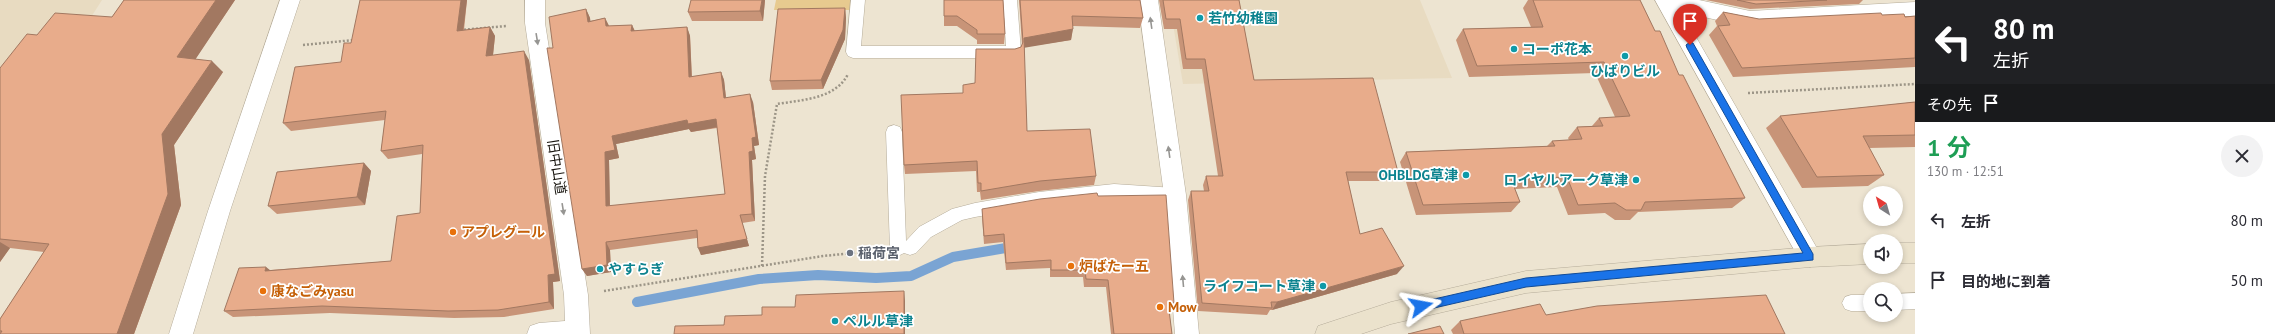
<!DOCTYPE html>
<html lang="ja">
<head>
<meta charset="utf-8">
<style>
	:root { --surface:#fff; --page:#f2f2f3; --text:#2b2b33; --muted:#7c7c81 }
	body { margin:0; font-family:"PT Sans","Noto Sans JP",sans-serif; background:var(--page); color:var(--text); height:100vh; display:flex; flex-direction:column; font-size:15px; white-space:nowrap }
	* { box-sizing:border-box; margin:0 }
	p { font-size:13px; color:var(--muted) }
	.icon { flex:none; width:22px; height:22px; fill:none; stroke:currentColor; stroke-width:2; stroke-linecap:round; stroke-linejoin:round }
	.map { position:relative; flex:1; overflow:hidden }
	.details { display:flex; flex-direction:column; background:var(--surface); width:360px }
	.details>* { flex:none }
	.banner { background:#202124; color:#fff; overflow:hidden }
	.needle { width:26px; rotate:323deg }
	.tools { position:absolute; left:1863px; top:186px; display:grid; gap:8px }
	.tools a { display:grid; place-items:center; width:40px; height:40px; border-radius:50%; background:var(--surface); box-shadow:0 2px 6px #0003; font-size:20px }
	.pin { position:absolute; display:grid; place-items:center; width:34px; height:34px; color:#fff; margin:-41px -17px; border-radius:50% 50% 50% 0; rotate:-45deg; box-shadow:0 0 4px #0007 }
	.pin .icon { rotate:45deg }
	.me { position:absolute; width:44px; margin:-22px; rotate:77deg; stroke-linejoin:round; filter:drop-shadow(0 0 3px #0008) }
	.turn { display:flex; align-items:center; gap:14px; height:84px; padding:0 12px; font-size:18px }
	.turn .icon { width:52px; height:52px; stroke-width:2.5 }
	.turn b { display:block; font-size:28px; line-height:34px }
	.then { display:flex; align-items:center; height:38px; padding:0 12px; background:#0003; gap:8px; font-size:15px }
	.round { display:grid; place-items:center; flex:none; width:42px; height:42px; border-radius:21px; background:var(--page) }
	.head { display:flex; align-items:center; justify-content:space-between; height:68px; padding:0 12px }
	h1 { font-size:24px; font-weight:700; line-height:30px; color:#1e9e55 }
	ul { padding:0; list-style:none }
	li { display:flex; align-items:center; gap:12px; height:60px; padding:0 12px }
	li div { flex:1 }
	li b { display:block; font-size:15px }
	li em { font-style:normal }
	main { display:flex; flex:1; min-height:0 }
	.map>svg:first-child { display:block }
	.built { fill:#e8dbc1 }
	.green { fill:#e7ca8f }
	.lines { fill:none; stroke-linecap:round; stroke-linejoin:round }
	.stream { stroke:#7aa4d3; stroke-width:10 }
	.service-casing { stroke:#b5ac9a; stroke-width:1 }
	.minor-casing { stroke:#b5ac9a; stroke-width:1 }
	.secondary-casing { stroke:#b5ac9a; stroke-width:1 }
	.path { stroke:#9c9587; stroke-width:2.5; stroke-dasharray:2 2; stroke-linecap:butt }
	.service { fill:#fff; fill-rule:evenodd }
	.minor { fill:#fff; fill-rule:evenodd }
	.secondary { fill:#ebe2cc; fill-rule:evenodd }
	.wall { fill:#c89478; fill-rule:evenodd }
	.shaded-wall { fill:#a27861 }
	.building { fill:#e8ac8b; stroke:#a27861; fill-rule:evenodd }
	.oneway { fill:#969592 }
	.route { fill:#1a73e8; stroke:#114b97 }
	.culture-dot { fill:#0f9aa8; stroke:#fff; stroke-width:1.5 }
	.food-dot { fill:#e8710a; stroke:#fff; stroke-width:1.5 }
	.worship-dot { fill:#6b7280; stroke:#fff; stroke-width:1.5 }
	.labels { text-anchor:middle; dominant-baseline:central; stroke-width:3.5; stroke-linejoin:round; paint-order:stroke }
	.culture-label { font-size:14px; font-weight:bold; fill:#0d838f; stroke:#fff; text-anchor:start }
	.street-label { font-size:14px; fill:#16130d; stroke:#fff }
	.food-label { font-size:14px; font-weight:bold; fill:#c56008; stroke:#fff; text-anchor:start }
	.worship-label { font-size:14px; font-weight:bold; fill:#5b616d; stroke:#fff; text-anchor:start }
</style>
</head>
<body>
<main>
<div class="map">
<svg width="1915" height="334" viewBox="0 0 1915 334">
	<rect width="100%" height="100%" fill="#ede4d1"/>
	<path class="built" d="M0 0H102L0 160Z
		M1169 0H1420L1452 78 1183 84Z"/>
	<path class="green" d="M776 0H851L850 10H774Z"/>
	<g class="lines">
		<path class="stream" d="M637 302 759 279 818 275 876 278 911 276 953 257 1018 246"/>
		<defs>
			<path id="service" d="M851 0H865L861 46H1006L1003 0H1017L1021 52 1019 56 1014 58H853L848 56 846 52Z
				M894 125 900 127 902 132 906 241 919 227 952 209 975 203 1039 192 1114 184 1175 188 1181 190 1183 195 1181 200 1175 202 1114 198 1039 206 975 217 962 220 931 237 916 253 910 255 904 253 898 256 892 254 890 249 886 132 888 127Z
				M1915 293V309L1896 310V294Z
				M1851 295H1870V311H1851L1845 309 1842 303 1845 297Z"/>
			<path id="minor" d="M280 0H300L230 211 193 334H169L208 211Z
				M525 0H545V23L588 295 590 334H527L530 326 539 323 565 321 564 295 525 23Z
				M1138 0H1158L1186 195 1199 334H1175L1164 195Z
				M1655 0H1699L1750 11 1915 2V18L1750 27 1699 16H1684L1818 250 1822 257 1818 264 1810 267 1802 264Z"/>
			<path id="secondary" d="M1896 243H1915V263H1896Z
				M1870 244V264L1810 267 1526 293 1391 324 1361 334H1315L1318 326 1391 302 1526 271 1810 247Z"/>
		</defs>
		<use href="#service" class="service-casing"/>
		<use href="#minor" class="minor-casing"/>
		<use href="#secondary" class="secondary-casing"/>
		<path class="path" d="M460 30 507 26
			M303 45 354 40
			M1748 93 1915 84
			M762 266 765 176 777 104C801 100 836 99 848 74
			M604 291 823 256 874 251"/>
		<use href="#service" class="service"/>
		<use href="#minor" class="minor"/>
		<use href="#secondary" class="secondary"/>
	</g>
	<path class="wall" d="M124 0H235L195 59 223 72 174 145 181 205 134 334H0V319L44 252 10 248 0 262V68L37 35 112 17Z
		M467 0 464 30 490 27 495 36 493 55 529 60 560 281 553 282 554 309 504 317 454 318 330 313 233 317 224 311 271 270 391 261 420 213 422 154 388 159 381 151 385 120 291 131 283 123 341 62Z
		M765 0 763 21H692L688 12Z
		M944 0H1009H1003L1005 34 1004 44H977V40L957 26H944Z
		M1019 0H1140L1143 18 1140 28 1073 26 1071 40 1024 47 1027 131 1096 176 1094 185 1039 191 981 200 980 192H977L976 171 905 174 904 165 963 93 1015 49 1021 47 1022 45Z
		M1159 0H1239L1254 80 1398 172 1392 181H1348L1360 234 1397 274 1272 310H1270L1267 315 1198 311 1188 200 1191 191H1204L1203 185 1206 176H1218L1202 69H1183L1177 29H1164Z
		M1528 0H1640L1655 31 1745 198 1732 208 1638 212 1630 220H1615L1605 213 1568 215 1557 187 1515 189 1520 202 1511 212 1416 215 1400 162 1406 152 1547 146 1552 141 1569 140 1568 138 1577 127 1592 126 1599 118 1615 117 1595 73 1469 77 1456 40 1463 29 1531 27 1523 8Z
		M1706 0H1863L1859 4 1750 9Z
		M845 8 846 18 845 39 823 89 772 90 770 81Z
		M586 9 590 18V21L605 18 609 26 632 25 635 31 687 27 690 36 692 77 721 72 724 80 726 98 753 102 759 145 754 146 756 159 752 160 755 221 742 223 749 246 701 255 697 238 610 250 611 272 587 276 582 269 553 48ZM717 128 725 194 610 206 609 160 619 158 616 144 689 129 691 132Z
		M1723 12 1759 19 1915 16V67L1733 77 1709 35 1717 26 1715 21Z
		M1915 102V147L1869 148 1884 175 1868 186 1802 188 1766 128 1780 116Z
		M364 163 371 171 365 205 277 214 268 206Z
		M1098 196 1174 303 1172 310H1169L1172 334H1111L1106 287H1084L1083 277H1050V268L1006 270 1003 242 984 244 982 217V209Z
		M1546 315 1785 334H1453L1451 330 1460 321Z"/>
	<path class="shaded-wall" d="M216 0H235L189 69 177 57Z
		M461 0H467L462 40 457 31Z
		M762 0H765L763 21 760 11Z
		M845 8 846 18 845 39 823 89 821 80Z
		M586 9 590 18 592 30 588 22Z
		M605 18 609 26H606Z
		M632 25 636 34 631 31Z
		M490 27 495 36 492 64 486 56Z
		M687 27 690 36 692 85 689 77Z
		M1073 29 1071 40 1023 48 1024 38Z
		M524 51 529 60 560 281 553 282 554 309 549 302 548 275Z
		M212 61 223 72 174 145 181 205 134 334H117L162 134Z
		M721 72 724 80 727 107 724 98Z
		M750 94 753 102 759 145 754 146 756 159 752 160 755 221 752 214 749 152Z
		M716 119 718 127 691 132 689 129 616 144 619 158 609 160 610 214 606 206 605 152 612 136 687 120Z
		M364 163 371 171 365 205 357 197Z
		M740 215 749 246 701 255 698 248Z
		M0 242 10 248 0 262Z
		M606 242 610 250 611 272 587 276 582 269Z
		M1404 266 1397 274 1272 310 1277 302Z
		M266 267 275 274 265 271Z
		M904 291 905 301V334H904Z"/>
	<path class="building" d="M124 0H216L177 57 212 61 162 134 168 194 117 334H0L2 331H0V319L49 244 0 239V68L27 34 37 35 55 13 112 17Z
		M360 0H461L457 31 490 27 486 56 524 51 555 274 548 275 549 302 498 310 448 311 322 306 224 311 239 268 266 267 265 271 391 261 397 216 420 213 423 145 381 151 386 111 283 123 295 67 341 62 344 43H351Z
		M691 0H762L760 11 688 12Z
		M944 0H1003L1005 34H977V30L957 16H944Z
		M1020 0H1140L1143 18 1072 16 1073 29 1024 38 1027 131 1090 129 1096 176 1040 181 981 191V183H978L977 161 904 165 901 95 963 93V85L975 83 976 49H1015L1021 47 1023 42Z
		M1163 0H1239L1254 80 1373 78 1398 172H1346L1360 234 1382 228 1404 266 1277 302H1271L1272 308 1202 303 1191 191H1209L1206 176H1223L1205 59H1186L1180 19H1166Z
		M1533 0H1640L1655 31H1660L1679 75H1683L1745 198 1645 202 1641 210H1626L1615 203 1578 205 1567 177 1511 179 1520 202 1423 205 1406 152 1555 146 1552 141 1582 139 1577 127 1603 126 1599 118 1630 116 1604 62 1477 66 1463 29 1543 27Z
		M1737 0H1827L1756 4Z
		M845 8 843 30 821 80 770 81 778 9Z
		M586 9 588 22 605 18 606 26 632 25 631 31 687 27 689 77 721 72 724 98 750 94 756 137 752 138 753 151 749 152 752 214 740 215 747 239 698 248 697 230 606 242 607 265 582 269 547 48H553L549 17ZM716 119 725 194 606 206 605 152 615 150 612 136 687 120 688 124Z
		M1723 12 1759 19 1881 13 1882 15 1904 14 1905 17 1915 16V58L1742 68 1718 26 1730 25Z
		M1915 102V135L1863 136 1884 175 1817 177 1780 116Z
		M364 163 357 197 268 206 277 172Z
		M1097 193 1098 196 1166 195 1174 303 1168 302 1172 334H1114L1108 280 1086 279 1085 270H1051V260L1006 263 1004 234 984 236 982 209 1040 199Z
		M904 291V334H674L675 326 724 325 725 316 762 315V307H795L796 295Z
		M1766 295 1785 334H1464L1460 321 1540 304 1546 315 1597 306Z
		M1440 326 1444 334H1408Z"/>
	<defs><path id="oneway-solid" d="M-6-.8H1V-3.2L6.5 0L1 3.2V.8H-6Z"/></defs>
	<g class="oneway">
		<use href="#oneway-solid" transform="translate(1151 23) rotate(-98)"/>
		<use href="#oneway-solid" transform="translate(537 39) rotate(81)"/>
		<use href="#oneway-solid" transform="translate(1169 152) rotate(-98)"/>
		<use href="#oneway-solid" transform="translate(563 209) rotate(81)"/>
		<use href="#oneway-solid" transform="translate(1183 281) rotate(-95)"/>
	</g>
	<path class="route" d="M1690 42 1693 43 1813 254V260L1526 287 1421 311 1418 309V303L1421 302 1526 278 1803 253 1687 48 1686 45Z"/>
	<g class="culture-dot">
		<circle cx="1200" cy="18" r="4"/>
		<circle cx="1514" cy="49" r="4"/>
		<circle cx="1625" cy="56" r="4"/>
		<circle cx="1466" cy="175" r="4"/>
		<circle cx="1636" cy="180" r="4"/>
		<circle cx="600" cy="269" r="4"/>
		<circle cx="1323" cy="286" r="4"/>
		<circle cx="835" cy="321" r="4"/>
	</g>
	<g class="food-dot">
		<circle cx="453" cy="232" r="4"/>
		<circle cx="1071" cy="266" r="4"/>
		<circle cx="263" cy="291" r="4"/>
		<circle cx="1160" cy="307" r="4"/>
	</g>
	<circle class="worship-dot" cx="850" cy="253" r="4"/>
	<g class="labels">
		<g class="culture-label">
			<text x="1208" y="18">若竹幼稚園</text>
			<text x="1522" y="49">コーポ花本</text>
			<text x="1625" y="71" text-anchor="middle">ひばりビル</text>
			<text x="1458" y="175" text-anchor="end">OHBLDG草津</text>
			<text x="1628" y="180" text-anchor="end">ロイヤルアーク草津</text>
			<text x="608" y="269">やすらぎ</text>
			<text x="1315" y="286" text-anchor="end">ライフコート草津</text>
			<text x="843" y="321">ペルル草津</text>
		</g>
		<g class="street-label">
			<text transform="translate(557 167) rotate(81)">旧中山道</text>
		</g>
		<g class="food-label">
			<text x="461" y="232">アプレグール</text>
			<text x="1079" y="266">炉ばたー五</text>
			<text x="271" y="291">康なごみyasu</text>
			<text x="1168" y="307">Mow</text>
		</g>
		<g class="worship-label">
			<text x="858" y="253">稲荷宮</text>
		</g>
	</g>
</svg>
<div class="tools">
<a><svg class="needle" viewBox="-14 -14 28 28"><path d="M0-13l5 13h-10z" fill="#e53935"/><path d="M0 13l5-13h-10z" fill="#7c7c81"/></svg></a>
<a><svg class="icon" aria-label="sound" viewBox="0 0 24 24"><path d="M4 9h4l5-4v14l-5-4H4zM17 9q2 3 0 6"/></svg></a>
<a><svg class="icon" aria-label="search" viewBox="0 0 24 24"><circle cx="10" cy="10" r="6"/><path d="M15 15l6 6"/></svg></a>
</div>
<div class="pin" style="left:1690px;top:45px;background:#d93025"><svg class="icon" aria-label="arrive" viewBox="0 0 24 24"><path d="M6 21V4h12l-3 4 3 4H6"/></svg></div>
<svg class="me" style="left:1421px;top:306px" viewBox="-20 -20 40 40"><path d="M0-17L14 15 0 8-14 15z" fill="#1a73e8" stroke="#fff" stroke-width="4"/></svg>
</div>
<section class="details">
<div class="banner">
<div class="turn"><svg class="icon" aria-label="left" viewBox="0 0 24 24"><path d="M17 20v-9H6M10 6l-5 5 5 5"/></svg><div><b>80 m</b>左折</div></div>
<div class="then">その先<svg class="icon" aria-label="arrive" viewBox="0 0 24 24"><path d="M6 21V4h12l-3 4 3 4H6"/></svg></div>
</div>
<div class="head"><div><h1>1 分</h1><p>130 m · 12:51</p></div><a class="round"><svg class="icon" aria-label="close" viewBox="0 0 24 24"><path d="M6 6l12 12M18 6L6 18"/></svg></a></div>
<ul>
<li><svg class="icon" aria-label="left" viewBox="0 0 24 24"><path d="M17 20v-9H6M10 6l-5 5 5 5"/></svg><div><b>左折</b></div><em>80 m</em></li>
<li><svg class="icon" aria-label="arrive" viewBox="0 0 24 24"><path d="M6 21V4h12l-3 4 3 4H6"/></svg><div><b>目的地に到着</b></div><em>50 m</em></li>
</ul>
</section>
</main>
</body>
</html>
